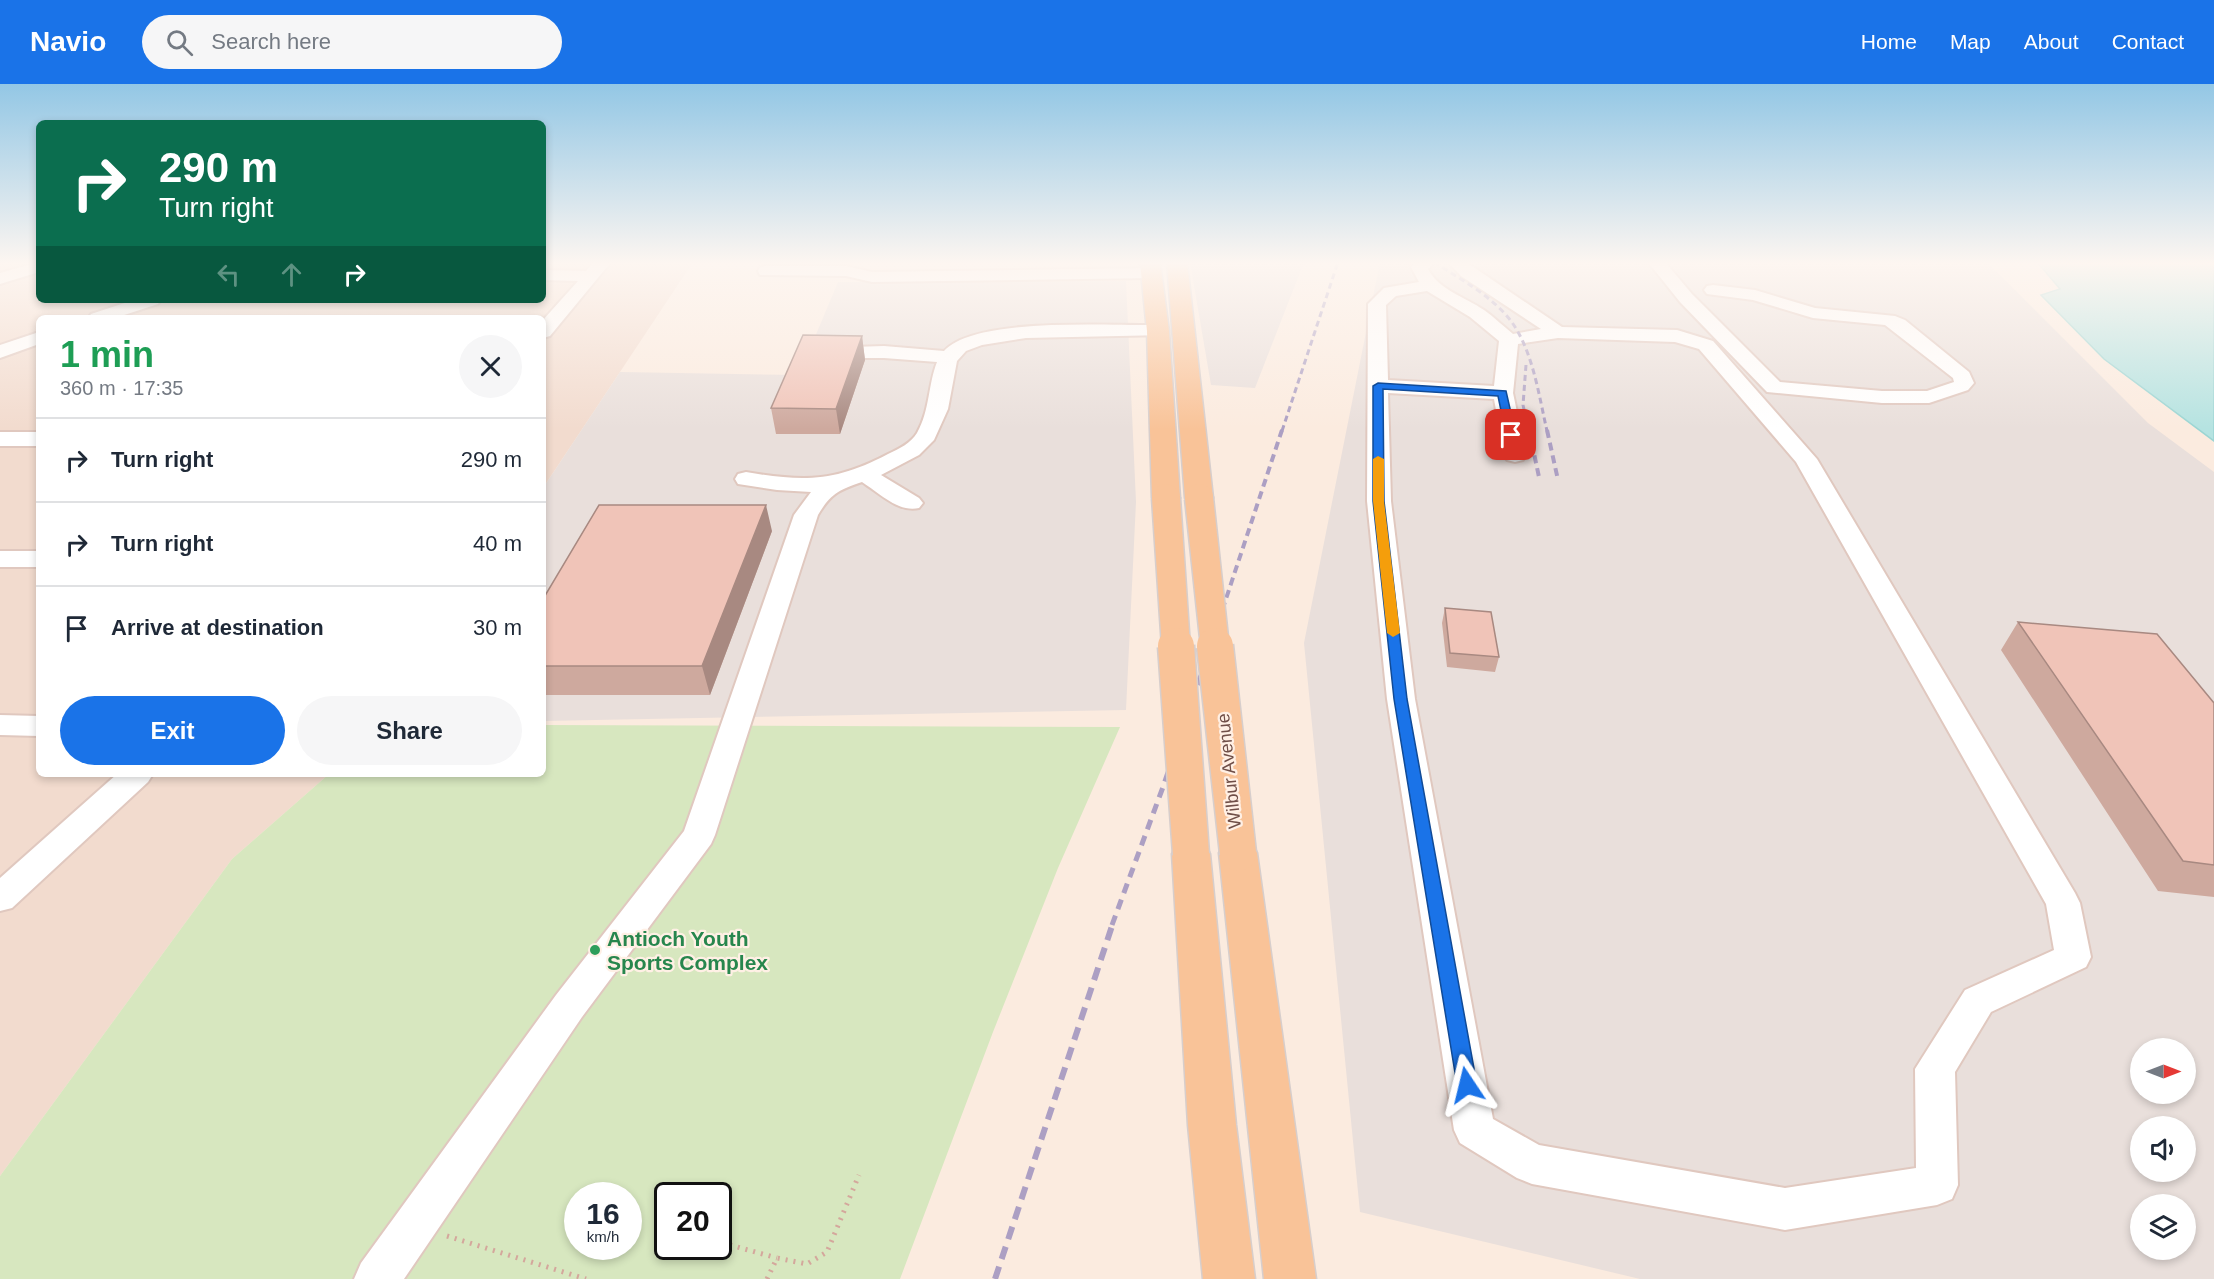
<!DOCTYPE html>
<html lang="en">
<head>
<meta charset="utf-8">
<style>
	:root { --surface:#fff; --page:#f6f6f7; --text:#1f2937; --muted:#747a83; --line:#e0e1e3; --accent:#1a73e8 }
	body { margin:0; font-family:Helvetica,sans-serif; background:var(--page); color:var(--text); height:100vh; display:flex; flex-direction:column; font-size:22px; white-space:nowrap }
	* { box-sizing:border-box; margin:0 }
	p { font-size:20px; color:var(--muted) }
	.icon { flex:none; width:33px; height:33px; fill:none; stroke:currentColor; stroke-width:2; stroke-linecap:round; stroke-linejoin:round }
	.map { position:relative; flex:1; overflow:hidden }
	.drawer { position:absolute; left:36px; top:231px; width:510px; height:462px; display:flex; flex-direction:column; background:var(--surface); border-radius:9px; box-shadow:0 3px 9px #0003 }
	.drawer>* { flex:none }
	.banner { position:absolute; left:36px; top:36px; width:510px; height:183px; border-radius:9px; box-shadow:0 3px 9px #0003; background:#0b6e4f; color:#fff; overflow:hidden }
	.needle { width:39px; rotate:90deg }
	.fabs { position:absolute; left:2130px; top:954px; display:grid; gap:12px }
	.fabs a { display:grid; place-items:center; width:66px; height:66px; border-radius:50%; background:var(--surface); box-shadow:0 3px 9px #0003; font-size:30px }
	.speed { position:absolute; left:564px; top:1098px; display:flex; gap:12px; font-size:30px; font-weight:700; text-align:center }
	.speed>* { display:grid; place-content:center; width:78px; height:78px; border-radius:50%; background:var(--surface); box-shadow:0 3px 9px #0003; line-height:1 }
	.speed small { font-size:15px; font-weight:400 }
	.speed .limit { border:3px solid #111; border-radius:9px; background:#fff; color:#111 }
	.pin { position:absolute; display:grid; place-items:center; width:51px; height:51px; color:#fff; margin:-26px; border-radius:12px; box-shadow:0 3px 9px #0006 }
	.me { position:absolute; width:66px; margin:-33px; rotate:350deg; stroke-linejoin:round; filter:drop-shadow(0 0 4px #0008) }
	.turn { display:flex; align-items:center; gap:21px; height:126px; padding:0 24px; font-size:27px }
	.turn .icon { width:78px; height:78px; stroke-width:2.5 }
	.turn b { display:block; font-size:42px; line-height:51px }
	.lanes { display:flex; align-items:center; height:57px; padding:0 24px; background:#0003; justify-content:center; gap:30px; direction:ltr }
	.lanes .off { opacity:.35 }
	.round { display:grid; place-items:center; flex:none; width:63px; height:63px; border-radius:32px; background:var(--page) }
	.head { display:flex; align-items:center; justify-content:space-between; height:102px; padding:0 24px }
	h1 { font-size:36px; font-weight:700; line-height:45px; color:#1e9e55 }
	.primary-button { display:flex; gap:12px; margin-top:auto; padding:12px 24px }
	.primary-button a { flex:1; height:69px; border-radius:36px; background:var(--accent); color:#fff; font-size:24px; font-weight:700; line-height:69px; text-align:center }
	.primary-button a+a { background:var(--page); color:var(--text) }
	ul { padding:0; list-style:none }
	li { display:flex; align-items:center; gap:18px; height:84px; padding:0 24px; border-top:2px solid var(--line) }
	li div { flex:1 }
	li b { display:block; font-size:22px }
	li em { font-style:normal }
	header { display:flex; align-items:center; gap:36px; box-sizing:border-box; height:84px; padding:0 30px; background:var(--accent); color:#fff }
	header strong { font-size:28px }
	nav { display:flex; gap:33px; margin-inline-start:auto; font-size:21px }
	.search { width:420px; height:54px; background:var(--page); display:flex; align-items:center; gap:15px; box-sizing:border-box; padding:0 21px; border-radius:33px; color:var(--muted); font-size:22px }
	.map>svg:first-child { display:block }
	.residential { fill:#f2dbce }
	.industrial { fill:#e9dfdb; fill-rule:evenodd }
	.green { fill:#d7e7bf; fill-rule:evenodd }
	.water { fill:#b5e3e1; stroke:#9bd5d3; stroke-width:1.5 }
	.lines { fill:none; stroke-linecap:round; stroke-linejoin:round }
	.minor-casing { stroke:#e0c8bf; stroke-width:4 }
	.major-casing { stroke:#d7cecc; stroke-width:3 }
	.path { stroke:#d4a79c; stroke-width:5; stroke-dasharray:2 6; stroke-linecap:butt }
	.minor { fill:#fff; fill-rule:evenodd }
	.major { fill:#f9c398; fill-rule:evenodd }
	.rail-far3 { stroke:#ac9fc3; stroke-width:3; stroke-dasharray:6 4; stroke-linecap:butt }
	.rail-far2 { stroke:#ac9fc3; stroke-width:4; stroke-dasharray:8 5; stroke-linecap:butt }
	.rail-far1 { stroke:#ac9fc3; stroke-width:5; stroke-dasharray:10 7; stroke-linecap:butt }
	.rail { stroke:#ac9fc3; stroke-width:6; stroke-dasharray:13 8; stroke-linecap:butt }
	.major-bridge-far1-casing { stroke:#d7cecc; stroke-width:31; stroke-linecap:butt }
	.major-bridge-casing { stroke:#d7cecc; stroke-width:39; stroke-linecap:butt }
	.major-bridge-far1 { stroke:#f9c398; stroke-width:28 }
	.major-bridge { stroke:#f9c398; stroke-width:36 }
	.wall { fill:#cea99e }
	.shaded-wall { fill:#a88981 }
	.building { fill:#f0c4b8; stroke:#a88981; stroke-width:1.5 }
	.route { fill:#1a73e8; stroke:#114b97; stroke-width:1.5 }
	.slow { fill:#f59e0b }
	.leisure-dot { fill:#2e9e5b; stroke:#fff0e5; stroke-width:2 }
	.labels { text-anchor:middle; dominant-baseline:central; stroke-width:4.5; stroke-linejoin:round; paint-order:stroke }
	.street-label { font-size:18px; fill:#704f48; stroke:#fff0e5 }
	.near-leisure-label { font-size:21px; font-weight:bold; fill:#27864d; stroke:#fff0e5; text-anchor:start }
</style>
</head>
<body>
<header>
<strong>Navio</strong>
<div class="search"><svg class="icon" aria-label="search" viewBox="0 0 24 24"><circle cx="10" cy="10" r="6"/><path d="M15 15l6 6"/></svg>Search here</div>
<nav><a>Home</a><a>Map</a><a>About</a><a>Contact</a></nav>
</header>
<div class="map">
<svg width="2214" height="1195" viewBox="0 0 2214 1195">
	<rect width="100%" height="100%" fill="#fbebdf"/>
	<path class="residential" d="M0 178H39V216H543V178H693L543 404V234H39V690H329L232 775 0 1092Z"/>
	<path class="industrial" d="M1190 178H1304L1255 304 1211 301Z
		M1380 178H1987L2148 339 2214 388V1195H1640L1360 1128 1304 559ZM2140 964H2186V1010H2140ZM2140 1042H2186V1088H2140ZM2140 1120H2186V1166H2140Z
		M1126 197 1136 418 1126 626 543 637V404L620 288 799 291 838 198Z"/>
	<path class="green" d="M543 641 1120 643 1058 784 993 948 900 1195H0V1092L232 775 329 690H543ZM578 1112H628V1162H578ZM668 1112H718V1162H668Z"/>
	<path class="water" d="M2037 178H2214V357L2104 275 2041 211 2060 205Z"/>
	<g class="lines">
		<defs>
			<path id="minor" d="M39 178V188L0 200V189Z
				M594 178H611L550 252 543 254V236L578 197 543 196V186L586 187Z
				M1415 178H1435L1428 185C1439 206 1465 213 1484 226 1494 233 1503 242 1513 250L1541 245 1461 192 1448 178H1466L1562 243 1677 246 1713 257 1817 375 2075 809 2080 819 2091 873 2086 883 1991 928 1955 988 1958 1101 1952 1115 1937 1121 1785 1146 1532 1100 1517 1094 1460 1059 1454 1046 1387 615 1367 417 1368 220 1384 204 1419 198 1411 183ZM1427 207 1470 233 1499 257 1494 302 1388 296 1386 221 1396 212ZM1558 254 1675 258 1699 265 1796 378 2046 820 2054 866 1965 906 1915 985 1916 1084 1785 1104 1539 1061 1493 1035 1415 615 1391 417 1388 309 1494 315 1504 371 1507 376 1515 378 1523 376 1526 371 1513 309 1518 260Z
				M1648 178H1665L1692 210 1780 298 1882 307H1927L1954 298 1953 294 1885 241 1813 234 1753 216 1707 210 1704 206 1707 202 1713 201 1755 206 1815 224 1895 232 1905 236 1969 288 1974 299 1968 306 1929 319H1882L1767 308 1680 218Z
				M766 182H846L872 188 1151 184 1157 185 1160 189 1157 193 1151 194 872 198 846 192 760 191 758 187 760 183Z
				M134 216H161L158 220 115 234H88L91 230Z
				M1158 241 1165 243 1167 247 1165 251 1026 254 982 261 966 267 957 277 948 325 934 356 919 371 881 391 919 414 923 419 919 424C899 429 879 409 862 398 839 406 831 409 818 431L715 751 711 760 582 933 404 1195H354L361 1179 556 911 684 747 794 431 811 408 777 406 738 400 735 395 738 390 746 388C804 398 835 398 888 370 899 365 911 359 917 349 930 326 928 301 937 278L884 274H826L819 272 816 268 819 264 884 262 944 267C976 232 1111 242 1158 241Z
				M39 248V260L0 274V261Z
				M0 348H39V362H0Z
				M0 467H39V483H0Z
				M0 631 39 632V652L0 651Z
				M117 690H153L148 698 12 824 0 827V794Z"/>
			<path id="major" d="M1140 178H1160L1169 247 1180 414 1176 420 1166 422 1156 420 1152 414 1147 247Z
				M1167 178H1187L1213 414 1209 420 1199 422 1189 420 1185 414Z
				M1191 755 1205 760 1210 770 1236 1041 1255 1195H1203L1188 1041 1172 770 1177 760Z
				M1238 755 1252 759 1257 769 1316 1195H1264L1219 769 1224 759Z"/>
		</defs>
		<use href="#minor" class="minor-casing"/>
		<use href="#major" class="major-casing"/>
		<path class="path" d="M447 1152 586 1195
			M730 1161 777 1174
			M767 1195 777 1174 807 1180 827 1168 859 1091"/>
		<use href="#minor" class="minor"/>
		<use href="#major" class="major"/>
		<path class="rail-far3" d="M1434 178C1460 195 1492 212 1511 237 1533 267 1539 312 1547 347
			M1526 281 1523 321 1529 347
			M1282 347 1338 178"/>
		<path class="rail-far2" d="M1529 346 1539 393
			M1547 346 1558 396
			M1210 563 1282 346"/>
		<path class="rail-far1" d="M1112 841 1163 703 1211 562"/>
		<path class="rail" d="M995 1195 1113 839"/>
		<defs>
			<path id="major-bridge-far1" d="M1166 414 1176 563
				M1199 414 1215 563"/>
			<path id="major-bridge" d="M1176 562 1191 770
				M1215 562 1238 769"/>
		</defs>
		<use href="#major-bridge-far1" class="major-bridge-far1-casing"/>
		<use href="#major-bridge" class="major-bridge-casing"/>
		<use href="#major-bridge-far1" class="major-bridge-far1"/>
		<use href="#major-bridge" class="major-bridge"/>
	</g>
	<path class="wall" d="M862 252 865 276 840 350H776L771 324Z
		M772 447 710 611H543V515Z
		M1445 524 1499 573 1495 588 1447 583 1442 539Z
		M2018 538 2214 619V813L2158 807 2001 566Z"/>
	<path class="shaded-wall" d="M862 252 865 276 840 350 836 325Z
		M766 421 772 447 710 611 702 582Z"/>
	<path class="building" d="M803 251 862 252 836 325 771 324Z
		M599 421H766L702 582H543V515Z
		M1445 524 1491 528 1499 573 1450 569Z
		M2018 538 2157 550 2214 619V781L2183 777Z"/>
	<linearGradient id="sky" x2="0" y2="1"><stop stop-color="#93c7e5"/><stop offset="0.52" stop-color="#fdf6f1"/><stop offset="1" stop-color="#fdf6f1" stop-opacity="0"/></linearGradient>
	<rect width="2214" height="345" fill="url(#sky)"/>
	<path class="route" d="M1378 299 1506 307 1516 351 1511 354 1506 351 1498 312 1383 305 1384 417 1407 615 1477 1001 1474 1007 1467 1009 1460 1007 1457 1001 1394 615 1373 417V302Z"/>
	<path class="slow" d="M1378 372 1384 375V417L1400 549 1393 553 1387 549 1373 417V375Z"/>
	<circle class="leisure-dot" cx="595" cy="866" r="6"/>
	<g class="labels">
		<g class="street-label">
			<text transform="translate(1229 687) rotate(-96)">Wilbur Avenue</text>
		</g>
		<g class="near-leisure-label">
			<text x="607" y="854">Antioch Youth<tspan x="607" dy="24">Sports Complex</tspan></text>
		</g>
	</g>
</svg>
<div class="fabs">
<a><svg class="needle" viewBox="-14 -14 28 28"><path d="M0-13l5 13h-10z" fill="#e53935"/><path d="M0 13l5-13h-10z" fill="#747a83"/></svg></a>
<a><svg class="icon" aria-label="sound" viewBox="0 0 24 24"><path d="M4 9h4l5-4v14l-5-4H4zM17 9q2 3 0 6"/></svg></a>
<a><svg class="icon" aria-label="layers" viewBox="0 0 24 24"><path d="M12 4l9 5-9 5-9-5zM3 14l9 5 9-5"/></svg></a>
</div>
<div class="speed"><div>16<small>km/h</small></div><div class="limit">20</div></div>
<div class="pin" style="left:1511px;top:351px;background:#d93025"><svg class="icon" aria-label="arrive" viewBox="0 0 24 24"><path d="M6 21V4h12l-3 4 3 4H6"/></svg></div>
<svg class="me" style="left:1467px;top:1001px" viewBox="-20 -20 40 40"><path d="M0-17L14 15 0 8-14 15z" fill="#1a73e8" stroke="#fff" stroke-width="4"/></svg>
<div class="banner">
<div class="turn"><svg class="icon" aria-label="right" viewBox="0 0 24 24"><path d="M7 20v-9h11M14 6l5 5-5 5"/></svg><div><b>290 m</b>Turn right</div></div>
<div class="lanes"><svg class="icon off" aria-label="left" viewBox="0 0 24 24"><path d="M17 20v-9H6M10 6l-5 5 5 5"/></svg><svg class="icon off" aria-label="ahead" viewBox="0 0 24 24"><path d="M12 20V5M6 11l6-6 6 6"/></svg><svg class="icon" aria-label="right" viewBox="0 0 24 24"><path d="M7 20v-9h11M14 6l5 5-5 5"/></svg></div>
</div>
<section class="drawer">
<div class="head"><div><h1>1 min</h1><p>360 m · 17:35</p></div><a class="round"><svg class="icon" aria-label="close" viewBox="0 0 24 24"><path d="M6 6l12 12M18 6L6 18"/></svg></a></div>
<ul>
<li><svg class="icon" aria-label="right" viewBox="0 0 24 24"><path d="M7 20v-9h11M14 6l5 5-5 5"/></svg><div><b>Turn right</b></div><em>290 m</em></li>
<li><svg class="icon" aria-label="right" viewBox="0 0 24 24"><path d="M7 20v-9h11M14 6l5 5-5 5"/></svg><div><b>Turn right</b></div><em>40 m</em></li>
<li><svg class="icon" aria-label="arrive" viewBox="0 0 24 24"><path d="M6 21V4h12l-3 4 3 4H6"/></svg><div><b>Arrive at destination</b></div><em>30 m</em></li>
</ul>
<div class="primary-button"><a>Exit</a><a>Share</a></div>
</section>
</div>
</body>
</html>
